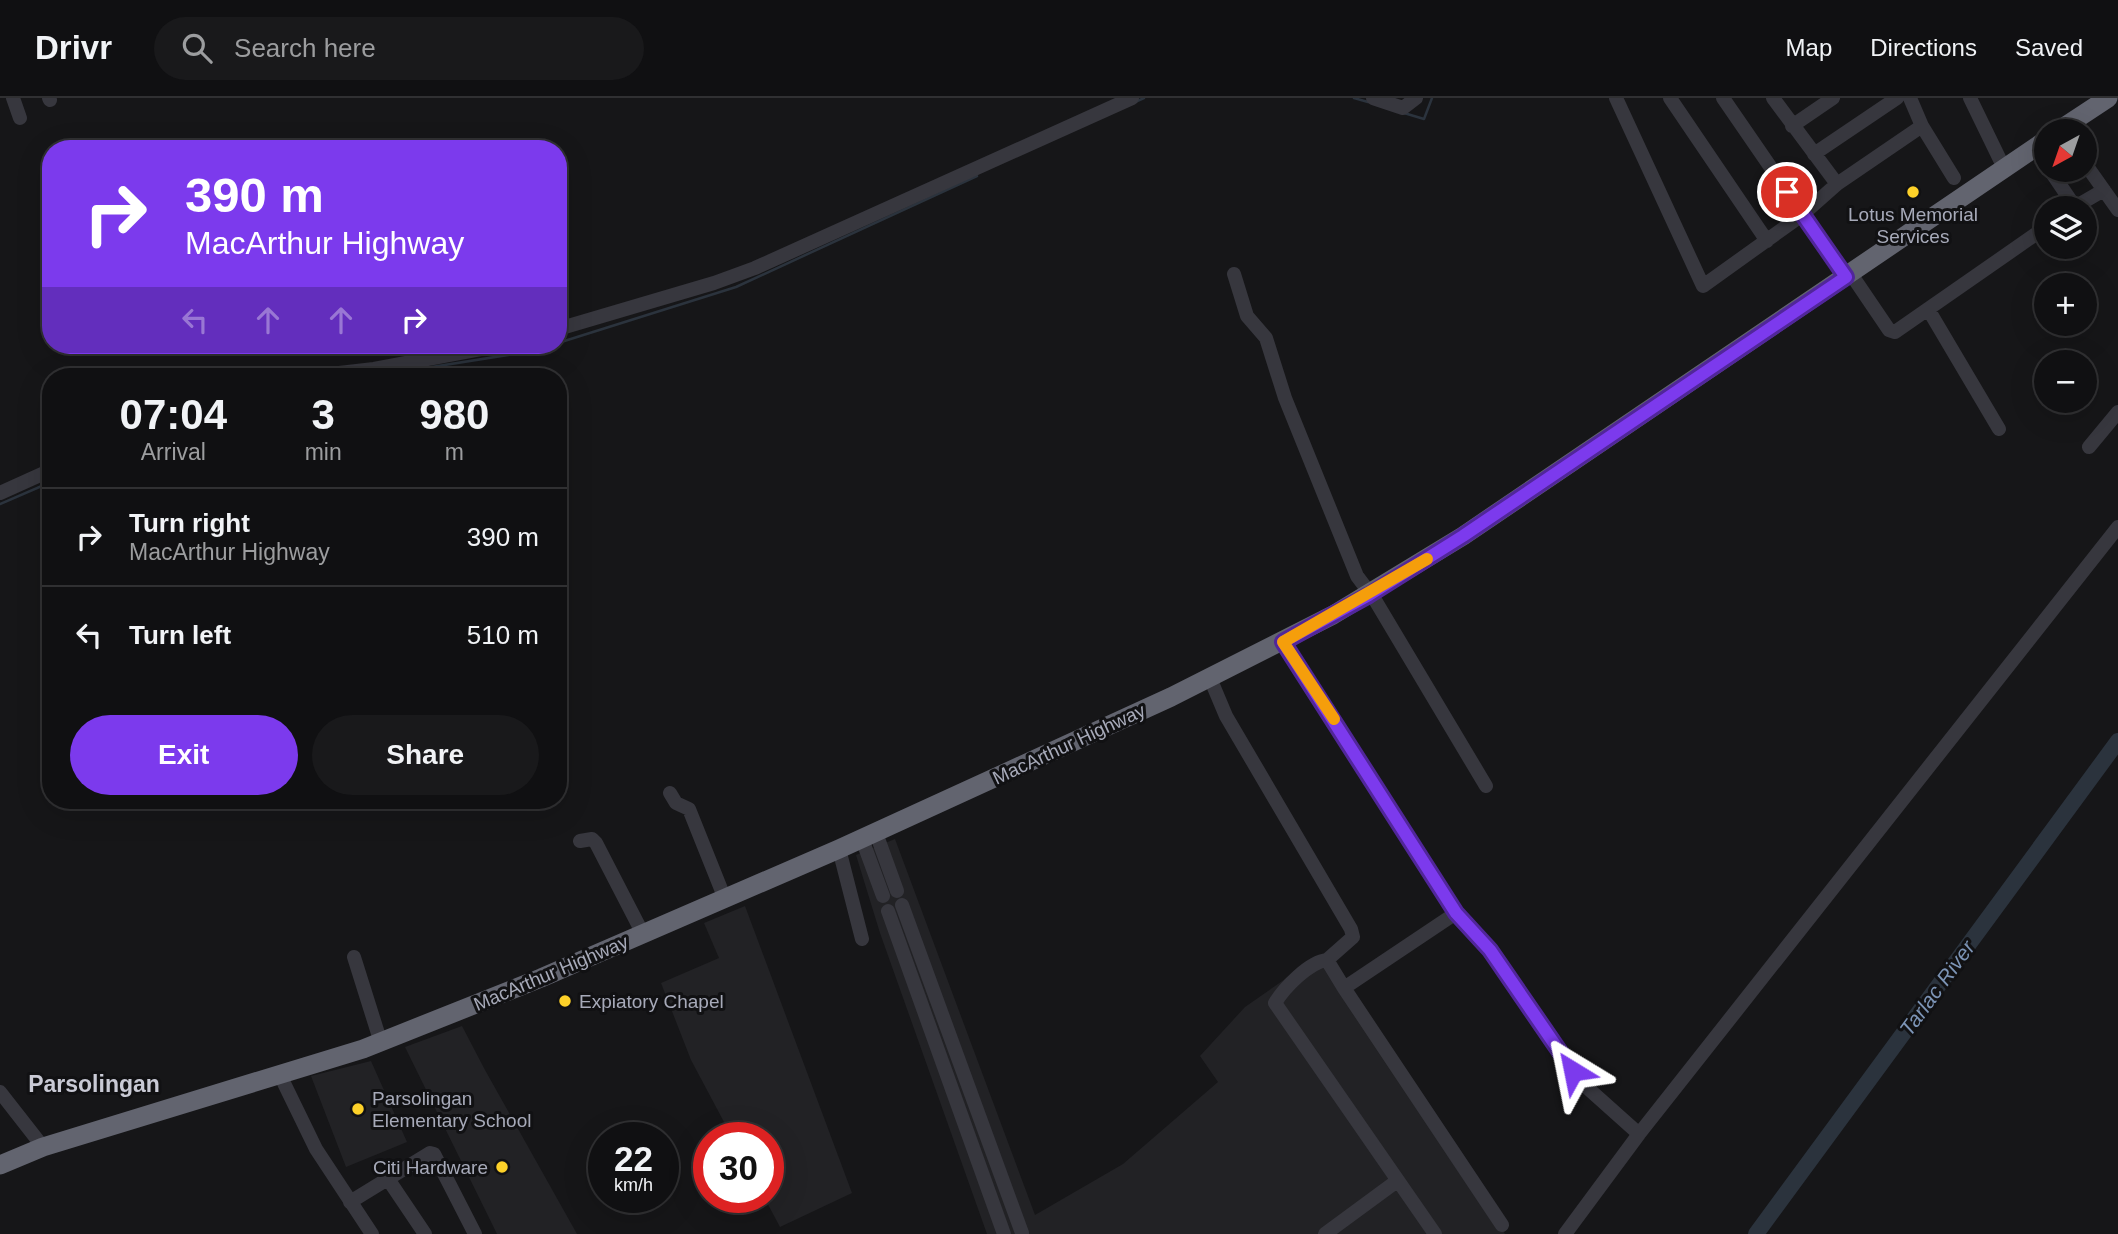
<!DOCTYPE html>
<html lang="en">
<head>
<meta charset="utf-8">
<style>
	:root { --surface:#101012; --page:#19191b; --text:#f1f3f6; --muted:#9c9d9f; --line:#303032; --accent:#7c3aed }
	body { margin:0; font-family:Helvetica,sans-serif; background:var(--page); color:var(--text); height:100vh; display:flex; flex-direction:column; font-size:26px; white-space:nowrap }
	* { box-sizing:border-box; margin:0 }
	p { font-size:23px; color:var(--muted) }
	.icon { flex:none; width:38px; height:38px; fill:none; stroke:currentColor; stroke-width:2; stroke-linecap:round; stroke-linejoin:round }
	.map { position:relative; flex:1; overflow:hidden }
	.sheet { position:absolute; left:42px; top:270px; width:525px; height:441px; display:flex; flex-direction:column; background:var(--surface); border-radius:28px; box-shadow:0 7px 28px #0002,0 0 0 2px var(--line) }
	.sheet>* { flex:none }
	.banner { position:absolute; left:42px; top:42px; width:525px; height:214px; border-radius:28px; box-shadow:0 7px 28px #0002,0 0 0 2px var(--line); background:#7c3aed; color:#fff; overflow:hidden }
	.needle { width:46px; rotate:220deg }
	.controls { position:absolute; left:2034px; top:21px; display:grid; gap:14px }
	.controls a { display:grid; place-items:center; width:63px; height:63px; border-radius:50%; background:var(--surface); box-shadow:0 7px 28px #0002,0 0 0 2px var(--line); font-size:35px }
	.speed { position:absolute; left:588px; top:1024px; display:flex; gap:14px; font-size:35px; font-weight:700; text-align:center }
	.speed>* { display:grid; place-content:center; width:91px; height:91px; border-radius:50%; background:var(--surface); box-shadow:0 7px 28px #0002,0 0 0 2px var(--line); line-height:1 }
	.speed small { font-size:18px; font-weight:400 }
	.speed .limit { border:10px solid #d22; background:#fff; color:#111 }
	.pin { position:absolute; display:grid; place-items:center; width:60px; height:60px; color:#fff; margin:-30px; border:4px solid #fff; border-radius:50%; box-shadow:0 2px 7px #0007 }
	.me { position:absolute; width:77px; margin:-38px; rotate:325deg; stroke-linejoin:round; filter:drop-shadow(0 0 5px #0008) }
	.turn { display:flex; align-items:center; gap:24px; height:147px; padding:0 28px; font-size:32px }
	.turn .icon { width:91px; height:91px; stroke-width:2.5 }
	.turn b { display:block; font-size:49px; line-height:60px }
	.lanes { display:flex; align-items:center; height:66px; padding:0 28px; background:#0003; justify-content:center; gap:35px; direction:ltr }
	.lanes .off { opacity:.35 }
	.eta { display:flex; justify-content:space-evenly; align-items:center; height:119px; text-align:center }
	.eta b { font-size:42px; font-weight:800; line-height:49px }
	.primary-button { display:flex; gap:14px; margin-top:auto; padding:14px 28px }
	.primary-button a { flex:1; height:80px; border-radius:42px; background:var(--accent); color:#fff; font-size:28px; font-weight:800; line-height:80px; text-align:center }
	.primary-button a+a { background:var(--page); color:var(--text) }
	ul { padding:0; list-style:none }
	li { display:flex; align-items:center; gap:21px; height:98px; padding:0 28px; border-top:2px solid var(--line) }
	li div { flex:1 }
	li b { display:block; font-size:26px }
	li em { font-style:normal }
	header { display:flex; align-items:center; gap:42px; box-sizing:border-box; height:98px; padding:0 35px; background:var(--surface); border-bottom:2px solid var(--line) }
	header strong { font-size:33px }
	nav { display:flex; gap:38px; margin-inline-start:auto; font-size:24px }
	.search { width:490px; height:63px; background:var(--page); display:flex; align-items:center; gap:18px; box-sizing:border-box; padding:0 24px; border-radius:38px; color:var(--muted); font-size:26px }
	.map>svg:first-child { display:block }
	.built { fill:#222225 }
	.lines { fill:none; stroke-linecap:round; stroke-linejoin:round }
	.stream { stroke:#2b333d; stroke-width:2.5 }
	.river { stroke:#2b333d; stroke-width:16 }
	.minor { stroke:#37373e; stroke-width:14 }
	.highway { stroke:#62646f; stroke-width:19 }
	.route-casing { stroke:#51269a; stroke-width:18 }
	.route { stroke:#7c3aed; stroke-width:12 }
	.slow { stroke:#f59e0b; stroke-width:12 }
	.poi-dot { fill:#fdd129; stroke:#111113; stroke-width:2.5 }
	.labels { text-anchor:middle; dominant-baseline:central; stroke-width:6; stroke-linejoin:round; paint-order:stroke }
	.poi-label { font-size:19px; fill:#a7aab9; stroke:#111113; text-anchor:start }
	.street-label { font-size:19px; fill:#a7aab9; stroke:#111113 }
	.water-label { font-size:21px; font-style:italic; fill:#7c94b6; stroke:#111113 }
	.quarter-label { font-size:23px; font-weight:bold; fill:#c9cad5; stroke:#111113 }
</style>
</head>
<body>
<header>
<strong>Drivr</strong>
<div class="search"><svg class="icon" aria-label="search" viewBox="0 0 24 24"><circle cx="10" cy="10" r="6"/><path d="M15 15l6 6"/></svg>Search here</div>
<nav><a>Map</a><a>Directions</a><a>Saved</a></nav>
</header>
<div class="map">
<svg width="2118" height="1136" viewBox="0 0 2118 1136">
	<rect width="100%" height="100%" fill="#161618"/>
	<path class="built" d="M895 741 1035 1117 1123 1066 1218 984 1200 958 1245 909 1318 858 1505 1136H987L880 835 856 757Z
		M745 808 852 1095 780 1129 764 1099H768V1040L732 1039 691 962 661 885 719 860 704 825Z
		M462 928 485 972 577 1136H497L405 949Z
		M371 963 407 1044 346 1069 311 978Z"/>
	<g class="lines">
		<path class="stream" d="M1354 0 1368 4
			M1135 4 1144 0
			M1404 15 1424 21 1432 0
			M558 245 736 189 977 78
			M375 278 533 253 554 247
			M0 406 51 384"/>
		<path class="river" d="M1756 1136 2118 643"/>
		<path class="minor" d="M13 0 20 20
			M49 0 50 2
			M1373 0 1403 10 1416 0
			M1616 0 1703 188 1802 117 1837 86 1773 0
			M1670 0 1767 143
			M1723 0 1846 179
			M1970 0 2004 70
			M1792 28 1833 0
			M1922 28 1954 80
			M2034 49 2046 66
			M1814 56 1897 0
			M2084 64 2118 112
			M2050 72 2075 109
			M1837 86 1922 28 1910 0
			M2073 110 2104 92
			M1234 176 1247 218 1266 240 1285 300 1357 478 1375 502 1486 688
			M1851 176 1889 232 1895 234 2046 129
			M1928 211 1999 331
			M558 231 714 185 755 170 1132 0
			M313 278 374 271 502 247
			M2089 349 2118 314
			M0 395 51 372
			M1283 544 1456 815 1491 852 1582 985 1639 1036
			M1210 580 1226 618 1351 831 1353 839 1327 862 1344 890
			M670 695 676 705 689 711 725 801
			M876 735 897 793
			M862 741 883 798
			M580 743 592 741 596 745 643 836
			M839 751 862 841
			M902 807 1022 1135
			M888 813 1004 1136
			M1456 815 1344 890 1502 1127
			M354 859 381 945
			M1327 862C1309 864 1284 890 1275 905L1435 1136
			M280 977 316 1051 372 1136
			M0 994 43 1049
			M388 1081 425 1136
			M350 1104 430 1055 434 1056 475 1136
			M1325 1136 1397 1083
			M1565 1136 1639 1036 2118 429"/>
		<path class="highway" d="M2058 33 2108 0
			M0 1067 43 1049 363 951 541 880 839 751 1171 599 1333 517 1463 438 2046 42"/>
	</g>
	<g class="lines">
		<defs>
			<path id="route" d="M1573 973 1490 852 1456 815 1283 544 1369 497 1463 438 1846 179 1787 94"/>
		</defs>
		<use href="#route" class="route-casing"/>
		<use href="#route" class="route"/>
		<path class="slow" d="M1334 621 1283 544 1427 461"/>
	</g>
	<g class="poi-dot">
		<circle cx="1913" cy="94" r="7"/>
		<circle cx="565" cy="903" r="7"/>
		<circle cx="358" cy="1011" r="7"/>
		<circle cx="502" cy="1069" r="7"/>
	</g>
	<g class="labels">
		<g class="poi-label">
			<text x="1913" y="116" text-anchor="middle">Lotus Memorial<tspan x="1913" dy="22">Services</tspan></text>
			<text x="579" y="903">Expiatory Chapel</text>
			<text x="372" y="1000">Parsolingan<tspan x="372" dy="22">Elementary School</tspan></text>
			<text x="488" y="1069" text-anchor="end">Citi Hardware</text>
		</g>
		<g class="street-label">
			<text transform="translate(1069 646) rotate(-25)">MacArthur Highway</text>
			<text transform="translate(551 875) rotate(-23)">MacArthur Highway</text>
		</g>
		<g class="water-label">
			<text transform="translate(1937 890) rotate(-54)">Tarlac River</text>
		</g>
		<g class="quarter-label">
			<text x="94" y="986">Parsolingan</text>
		</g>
	</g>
</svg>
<div class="controls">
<a><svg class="needle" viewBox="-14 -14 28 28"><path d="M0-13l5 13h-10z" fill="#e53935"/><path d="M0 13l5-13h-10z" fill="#9c9d9f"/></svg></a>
<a><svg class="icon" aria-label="layers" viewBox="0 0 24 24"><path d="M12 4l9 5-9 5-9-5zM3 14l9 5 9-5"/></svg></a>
<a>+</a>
<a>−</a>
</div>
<div class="speed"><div>22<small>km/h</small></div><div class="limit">30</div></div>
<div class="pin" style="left:1787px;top:94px;background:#d93025"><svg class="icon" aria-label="arrive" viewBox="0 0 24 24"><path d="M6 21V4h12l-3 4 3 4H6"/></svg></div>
<svg class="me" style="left:1573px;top:973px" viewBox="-20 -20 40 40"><path d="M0-17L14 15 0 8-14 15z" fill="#7c3aed" stroke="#fff" stroke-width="4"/></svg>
<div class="banner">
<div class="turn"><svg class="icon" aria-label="right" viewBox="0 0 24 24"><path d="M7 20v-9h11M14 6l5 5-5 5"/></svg><div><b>390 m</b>MacArthur Highway</div></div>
<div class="lanes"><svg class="icon off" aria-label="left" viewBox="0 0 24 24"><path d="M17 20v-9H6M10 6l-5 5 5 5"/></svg><svg class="icon off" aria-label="ahead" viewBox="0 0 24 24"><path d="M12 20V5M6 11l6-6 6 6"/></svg><svg class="icon off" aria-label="ahead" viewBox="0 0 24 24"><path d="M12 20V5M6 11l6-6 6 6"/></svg><svg class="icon" aria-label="right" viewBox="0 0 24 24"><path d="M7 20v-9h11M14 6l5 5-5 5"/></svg></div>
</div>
<section class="sheet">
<div class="eta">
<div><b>07:04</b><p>Arrival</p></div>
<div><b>3</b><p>min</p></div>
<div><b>980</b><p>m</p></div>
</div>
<ul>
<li><svg class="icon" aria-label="right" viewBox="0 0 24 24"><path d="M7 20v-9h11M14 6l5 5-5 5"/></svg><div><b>Turn right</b><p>MacArthur Highway</p></div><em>390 m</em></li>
<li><svg class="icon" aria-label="left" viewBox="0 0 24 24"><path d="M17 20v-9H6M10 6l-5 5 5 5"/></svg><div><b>Turn left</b></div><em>510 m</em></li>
</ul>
<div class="primary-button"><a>Exit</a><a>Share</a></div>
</section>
</div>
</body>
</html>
